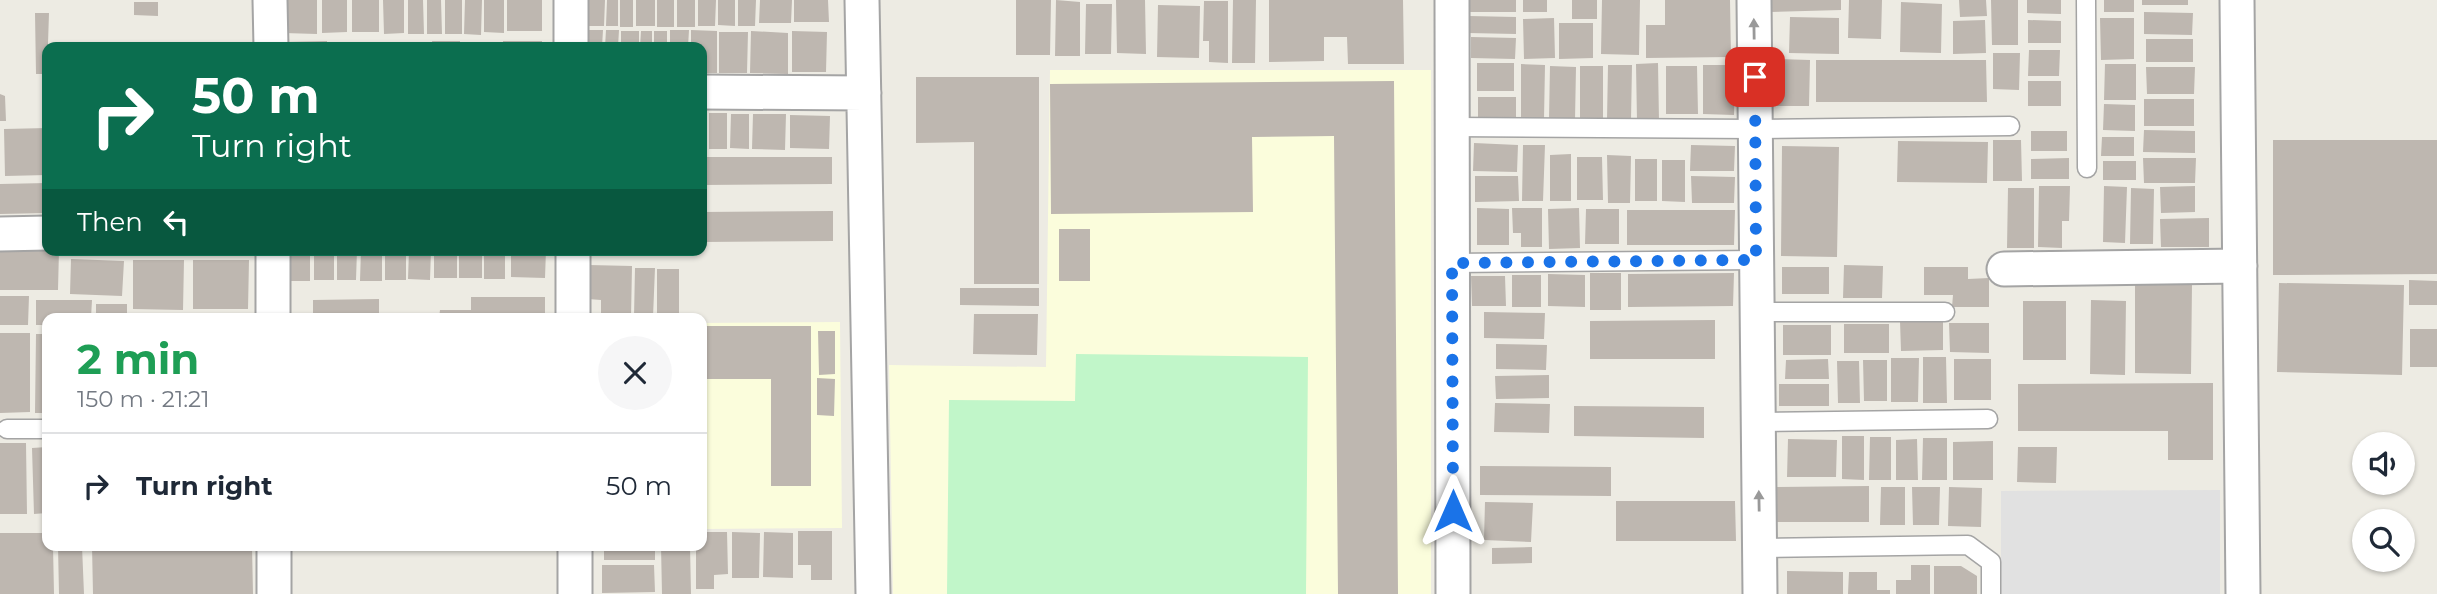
<!DOCTYPE html>
<html lang="en">
<head>
<meta charset="utf-8">
<style>
	:root { --surface:#fff; --page:#f6f6f7; --text:#1f2937; --muted:#747a83; --line:#e0e1e3 }
	body { margin:0; font-family:Montserrat,sans-serif; background:var(--page); color:var(--text); height:100vh; display:flex; flex-direction:column; font-size:26px; white-space:nowrap }
	* { box-sizing:border-box; margin:0 }
	p { font-size:23px; color:var(--muted) }
	.icon { flex:none; width:38px; height:38px; fill:none; stroke:currentColor; stroke-width:2; stroke-linecap:round; stroke-linejoin:round }
	.map { position:relative; flex:1; overflow:hidden }
	.drawer { position:absolute; left:42px; top:313px; width:665px; height:238px; display:flex; flex-direction:column; background:var(--surface); border-radius:14px; box-shadow:0 2px 5px #0004 }
	.drawer>* { flex:none }
	.banner { position:absolute; left:42px; top:42px; width:665px; height:214px; border-radius:14px; box-shadow:0 2px 5px #0004; background:#0b6e4f; color:#fff; overflow:hidden }
	.fabs { position:absolute; left:2352px; top:432px; display:grid; gap:14px }
	.fabs a { display:grid; place-items:center; width:63px; height:63px; border-radius:50%; background:var(--surface); box-shadow:0 2px 5px #0004; font-size:35px }
	.pin { position:absolute; display:grid; place-items:center; width:60px; height:60px; color:#fff; margin:-30px; border-radius:14px; box-shadow:0 4px 10px #0006 }
	.me { position:absolute; width:77px; margin:-38px; rotate:0deg; stroke-linejoin:round; filter:drop-shadow(0 0 5px #0008) }
	.turn { display:flex; align-items:center; gap:24px; height:147px; padding:0 35px; font-size:32px }
	.turn .icon { width:91px; height:91px; stroke-width:2.5 }
	.turn b { display:block; font-size:49px; line-height:60px }
	.then { display:flex; align-items:center; height:66px; padding:0 35px; background:#0003; gap:14px; font-size:26px }
	.round { display:grid; place-items:center; flex:none; width:74px; height:74px; border-radius:37px; background:var(--page) }
	.headline { display:flex; align-items:center; justify-content:space-between; height:119px; padding:0 35px }
	h1 { font-size:42px; font-weight:700; line-height:52px; color:#1e9e55 }
	ul { padding:0; list-style:none }
	li { display:flex; align-items:center; gap:21px; height:105px; padding:0 35px; border-top:2px solid var(--line) }
	li div { flex:1 }
	li b { display:block; font-size:26px }
	li em { font-style:normal }
	.map>svg:first-child { display:block }
	.education { fill:#fbfddc }
	.park { fill:#c1f6c9 }
	.parking { fill:#e1e1e1 }
	.building { fill:#beb7b0 }
	.lines { fill:none; stroke-linecap:round; stroke-linejoin:round }
	.lane-casing { stroke:#a4a4a4; stroke-width:21 }
	.street-casing { stroke:#a4a4a4; stroke-width:37 }
	.lane { stroke:#fff; stroke-width:18 }
	.street { stroke:#fff; stroke-width:33 }
	.oneway { fill:#999 }
	.route { stroke:#1a73e8; stroke-width:12; stroke-dasharray:0 21.6 }
</style>
</head>
<body>
<div class="map">
<svg width="2437" height="594" viewBox="0 0 2437 594">
	<rect width="100%" height="100%" fill="#edebe3"/>
	<path class="education" d="M1050 70H1431V594H893L889 365 1046 367Z
		M840 322 842 528 702 529V323Z"/>
	<path class="park" d="M1076 354 1308 357 1306 594H947L949 400 1075 401Z"/>
	<path class="parking" d="M2220 490V594H2001V491Z"/>
	<path class="building" d="M285 0H317V34L284 33Z
		M322 0H347V32L322 33Z
		M352 0H379V32H352Z
		M383 0H404V33L384 34Z
		M408 0H423L424 34H408Z
		M427 0H441L442 34H427Z
		M445 0H462V34H445Z
		M465 0H482L481 35 464 34Z
		M484 0H504V33L484 32Z
		M507 0H542V31H507Z
		M585 0H605L604 26H585Z
		M607 0H618V26H606Z
		M620 0H633V27H620Z
		M636 0H655V26H636Z
		M657 0H674V27H657Z
		M677 0H695V27H677Z
		M698 0H716L715 26H698Z
		M718 0H735V26L718 25Z
		M738 0H756L755 26H738Z
		M760 0H792L791 23H759Z
		M794 0H828L829 22H794Z
		M1016 0H1051L1050 55H1016Z
		M1056 0 1080 2V56H1055Z
		M1116 0H1145L1146 54 1117 53Z
		M1233 0H1256L1255 63H1232Z
		M1269 0H1403L1404 64H1348L1347 37H1324V61L1269 62Z
		M1469 0H1516V12H1469Z
		M1523 0H1547V12H1523Z
		M1572 0H1597V19H1572Z
		M1602 0H1640L1639 55 1601 54Z
		M1665 0H1730L1731 57 1646 58V25H1665Z
		M1770 0H1841V10L1770 12Z
		M1849 0H1882L1881 39 1848 38Z
		M1959 0H1986L1987 16 1960 17Z
		M1991 0H2018V45H1992Z
		M2027 0H2061V14L2027 13Z
		M2104 0H2134V12H2104Z
		M2142 0H2188V5H2142Z
		M1204 1H1228V63L1209 62V41H1203Z
		M134 2H158V16L134 15Z
		M1901 2 1942 4 1941 53 1900 52Z
		M1086 4H1112L1111 54H1085Z
		M1158 5 1200 6 1199 58 1157 57Z
		M2144 12 2193 13 2192 35 2144 34Z
		M35 13H49L47 74H36Z
		M1469 16 1516 17V34L1468 33Z
		M1790 17 1839 18V54L1789 53Z
		M1554 18 1555 58 1524 59 1523 19Z
		M2100 18H2134V59L2101 60Z
		M1985 20 1986 53 1953 54V21Z
		M2028 20 2061 21V43H2028Z
		M1559 23H1593V58L1559 59Z
		M585 30H603L602 47H585Z
		M606 30H619L618 47H605Z
		M670 30H689L688 47H670Z
		M691 30 717 31V73H702V47H691Z
		M621 31H639V47H621Z
		M641 31H652V47H640Z
		M654 31H667V47H654Z
		M751 31 788 33V74L750 73Z
		M792 31 827 32 826 72H792Z
		M719 32H748L747 73H719Z
		M1471 37 1516 38 1515 59 1471 58Z
		M2146 39H2193V62H2146Z
		M327 41V47H286V42Z
		M432 41H460V47H433Z
		M503 41H542V47H503Z
		M393 42V47H331V43Z
		M467 42H496V47H467Z
		M399 43H425V47H399Z
		M2029 50H2060L2059 76H2028Z
		M1993 53H2020L2019 90 1993 89Z
		M1775 59 1810 60 1809 106H1775Z
		M1816 60H1986L1987 102H1816Z
		M1477 63H1514V91H1477Z
		M1658 63 1659 121H1637L1636 64Z
		M1521 64 1545 65 1544 119H1521Z
		M2105 64H2136V100H2104Z
		M1608 65H1632L1631 120H1607Z
		M1703 65H1735L1734 115 1703 114Z
		M1550 66 1576 67 1575 120H1549Z
		M1580 66H1603V120H1580Z
		M1666 66H1697L1698 114H1666Z
		M2146 67H2195L2194 94H2147Z
		M916 77H1039V284H974V142L916 143Z
		M1394 81 1398 594H1338L1334 136 1252 137 1253 212 1051 214 1050 84Z
		M2028 81H2061V106H2028Z
		M0 94 5 96 6 121H0Z
		M1478 97H1516V118L1478 119Z
		M2144 99H2194V126H2144Z
		M2104 104 2135 105V131L2103 130Z
		M702 112H707L706 148H702Z
		M709 113H727V149H709Z
		M731 114H749V149L730 148Z
		M753 114H786L785 150 752 149Z
		M790 115 830 116 829 149 790 148Z
		M47 128V175L5 176 4 129Z
		M2144 130 2195 131V153L2143 152Z
		M2031 131H2067V151H2031Z
		M2102 137H2134V156H2101Z
		M1993 140H2021L2022 181H1993Z
		M2273 140H2437V274L2273 275Z
		M1898 141 1988 142 1987 183 1897 182Z
		M1474 143 1518 145 1517 172 1473 171Z
		M1523 145H1545L1543 201H1522Z
		M1691 145 1735 146 1734 171H1690Z
		M1782 146 1839 147 1837 257 1781 256Z
		M1571 154V201H1550V155Z
		M1607 155 1631 156 1630 203H1608Z
		M702 157H832V184L702 185Z
		M1577 157H1602L1603 200H1577Z
		M2069 158V179H2031V159Z
		M2143 158H2196L2195 183H2144Z
		M1635 159H1657V201H1635Z
		M1662 160H1685V202L1662 201Z
		M2103 161H2136V180H2103Z
		M1475 176H1518L1519 201 1475 202Z
		M1691 176 1735 177 1734 203H1692Z
		M47 183V213L0 214V184Z
		M2039 186H2070L2069 221H2062V248L2038 247Z
		M2104 186 2127 187 2125 243 2103 242Z
		M2195 186V212L2161 213 2160 187Z
		M2008 188H2034V248H2007Z
		M2131 188 2154 189 2153 244H2130Z
		M1477 208 1509 209V245H1477Z
		M1512 208H1542V247H1521V233H1513Z
		M1579 208 1580 248 1549 249 1548 209Z
		M1586 209H1619V244H1585Z
		M1627 210H1735L1734 245H1627Z
		M833 211V241L702 242V212Z
		M2209 218V247H2161L2160 219Z
		M1059 229H1090V281H1059Z
		M0 247H47V250H59L58 290H0Z
		M288 250H310V281H288Z
		M314 250H334V280H314Z
		M337 250H357L356 280H337Z
		M361 250H382V281H360Z
		M385 250H406V280H385Z
		M409 250H431L430 280 408 279Z
		M434 250H457V278H434Z
		M459 250H482V278H459Z
		M484 250H505V279H484Z
		M511 250H546L545 278 511 277Z
		M71 259 124 261 122 296 70 294Z
		M133 260H184L183 310 133 309Z
		M193 260H249L248 309H193Z
		M589 265 632 266 631 318H601V300L588 299Z
		M1844 265 1883 266 1882 298H1843Z
		M1782 267H1829V294H1782Z
		M1924 267H1968V279L1989 278V307H1952L1953 295H1924Z
		M635 268H655L653 317H634Z
		M657 269H679V317L657 316Z
		M1590 273H1621V310H1590Z
		M1734 273 1733 306 1628 307V274Z
		M1548 274 1585 275V307L1548 306Z
		M1512 275H1541V307H1512Z
		M1471 276H1505L1506 306H1472Z
		M2409 280 2437 281V305H2409Z
		M2135 283H2192L2191 374 2135 373Z
		M2279 283 2404 285 2402 375 2277 372Z
		M960 288H1039V306L960 305Z
		M0 296H29L28 325H0Z
		M471 297H545V318H439L440 310H471Z
		M379 299V318H313V300Z
		M36 300H92L91 318H47V325H36Z
		M2091 300 2126 301 2125 375 2090 374Z
		M2023 301H2066V360H2023Z
		M96 304H127V318H96Z
		M1484 312 1545 313 1544 339 1484 338Z
		M974 314H1038L1037 355 973 354Z
		M1715 320V359H1590V321Z
		M1900 321H1943V350L1901 351Z
		M1949 323H1989V353L1950 352Z
		M1844 324H1889V353H1844Z
		M1783 325H1831V355H1783Z
		M702 326H811V486H771V379H702Z
		M2410 329H2437V367H2410Z
		M818 331H835V374L819 375Z
		M0 333H30V412L0 413Z
		M36 334H47V413H35Z
		M1496 344 1547 345 1546 370 1496 369Z
		M1923 357H1946L1947 403H1923Z
		M1891 358H1919L1918 402H1891Z
		M1828 359 1829 379H1785L1786 360Z
		M1954 359H1991V400H1954Z
		M1863 360H1887V401H1864Z
		M1837 361H1859L1860 403H1838Z
		M1549 375V398L1496 399 1495 376Z
		M817 378 835 379 834 416 817 415Z
		M2213 383V460H2168V431H2018V384Z
		M1779 384H1829V406H1779Z
		M1495 403 1550 404 1549 433 1494 432Z
		M1574 406 1704 407V438L1574 436Z
		M1842 436H1864V480L1842 479Z
		M1870 437H1891V480H1869Z
		M1923 438H1947V480H1922Z
		M1788 439 1837 440 1836 477H1787Z
		M1917 439 1918 480H1896V440Z
		M1993 441V480H1953V442Z
		M0 443H26L27 514H0Z
		M47 447V513L34 514 32 448Z
		M2018 447H2057L2056 483 2017 482Z
		M1480 466 1611 467V496L1480 495Z
		M1869 486V522H1777V487Z
		M1881 487H1905V525H1880Z
		M1912 487H1940L1939 525H1913Z
		M1949 487 1982 488 1981 527 1948 526Z
		M1616 501H1735L1736 541H1616Z
		M1485 502 1533 503 1531 542 1484 540Z
		M798 531H832V580H811V565H798Z
		M702 532H727L728 574 714 575V589H696V546H702Z
		M732 532 760 533 759 578H732Z
		M764 532 793 533V578L763 577Z
		M0 533H47V546H53L54 594H0Z
		M58 546H82L84 594H59Z
		M92 546H252L253 594H93Z
		M604 546H655V560H604Z
		M661 546H690L691 594H662Z
		M1532 547V563L1492 564V548Z
		M602 565H654L655 592 602 593Z
		M1911 565H1930V594H1896V580H1911Z
		M1934 566H1961L1977 576V594H1934Z
		M1787 571 1843 572V594H1787Z
		M1849 572H1877V590H1890V594H1848Z"/>
	<g class="lines">
		<defs>
			<path id="lane" d="M2086 0 2087 168
				M1452 127 1755 129 2010 126
				M1453 263 1756 260
				M1757 312H1945
				M1758 422 1988 419
				M7 429H47
				M1760 548 1968 545 1991 562V594"/>
			<path id="street" d="M270 0 271 47
				M571 0V47
				M862 0 873 594
				M1452 0 1453 594
				M1754 0 1760 594
				M2237 0 2243 594
				M702 92 864 93
				M0 234 47 233
				M273 250V318
				M573 250V318
				M2004 269 2240 266
				M274 546V594
				M575 546V594"/>
		</defs>
		<use href="#lane" class="lane-casing"/>
		<use href="#street" class="street-casing"/>
		<use href="#lane" class="lane"/>
		<use href="#street" class="street"/>
	</g>
	<defs><path id="oneway-solid" d="M-6-.8H1V-3.2L6.5 0L1 3.2V.8H-6Z" transform="scale(1.75)"/></defs>
	<g class="oneway">
		<use href="#oneway-solid" transform="translate(1754 29) rotate(-91)"/>
		<use href="#oneway-solid" transform="translate(1759 501) rotate(-91)"/>
	</g>
	<g class="lines">
		<path class="route" d="M1453 511 1452 263 1756 260 1755 77"/>
	</g>
</svg>
<div class="fabs">
<a><svg class="icon" aria-label="sound" viewBox="0 0 24 24"><path d="M4 9h4l5-4v14l-5-4H4zM17 9q2 3 0 6"/></svg></a>
<a><svg class="icon" aria-label="search" viewBox="0 0 24 24"><circle cx="10" cy="10" r="6"/><path d="M15 15l6 6"/></svg></a>
</div>
<div class="pin" style="left:1755px;top:77px;background:#d93025"><svg class="icon" aria-label="arrive" viewBox="0 0 24 24"><path d="M6 21V4h12l-3 4 3 4H6"/></svg></div>
<svg class="me" style="left:1453px;top:511px" viewBox="-20 -20 40 40"><path d="M0-17L14 15 0 8-14 15z" fill="#1a73e8" stroke="#fff" stroke-width="4"/></svg>
<div class="banner">
<div class="turn"><svg class="icon" aria-label="right" viewBox="0 0 24 24"><path d="M7 20v-9h11M14 6l5 5-5 5"/></svg><div><b>50 m</b>Turn right</div></div>
<div class="then">Then<svg class="icon" aria-label="left" viewBox="0 0 24 24"><path d="M17 20v-9H6M10 6l-5 5 5 5"/></svg></div>
</div>
<section class="drawer">
<div class="headline"><div><h1>2 min</h1><p>150 m · 21:21</p></div><a class="round"><svg class="icon" aria-label="close" viewBox="0 0 24 24"><path d="M6 6l12 12M18 6L6 18"/></svg></a></div>
<ul>
<li><svg class="icon" aria-label="right" viewBox="0 0 24 24"><path d="M7 20v-9h11M14 6l5 5-5 5"/></svg><div><b>Turn right</b></div><em>50 m</em></li>
</ul>
</section>
</div>
</body>
</html>
